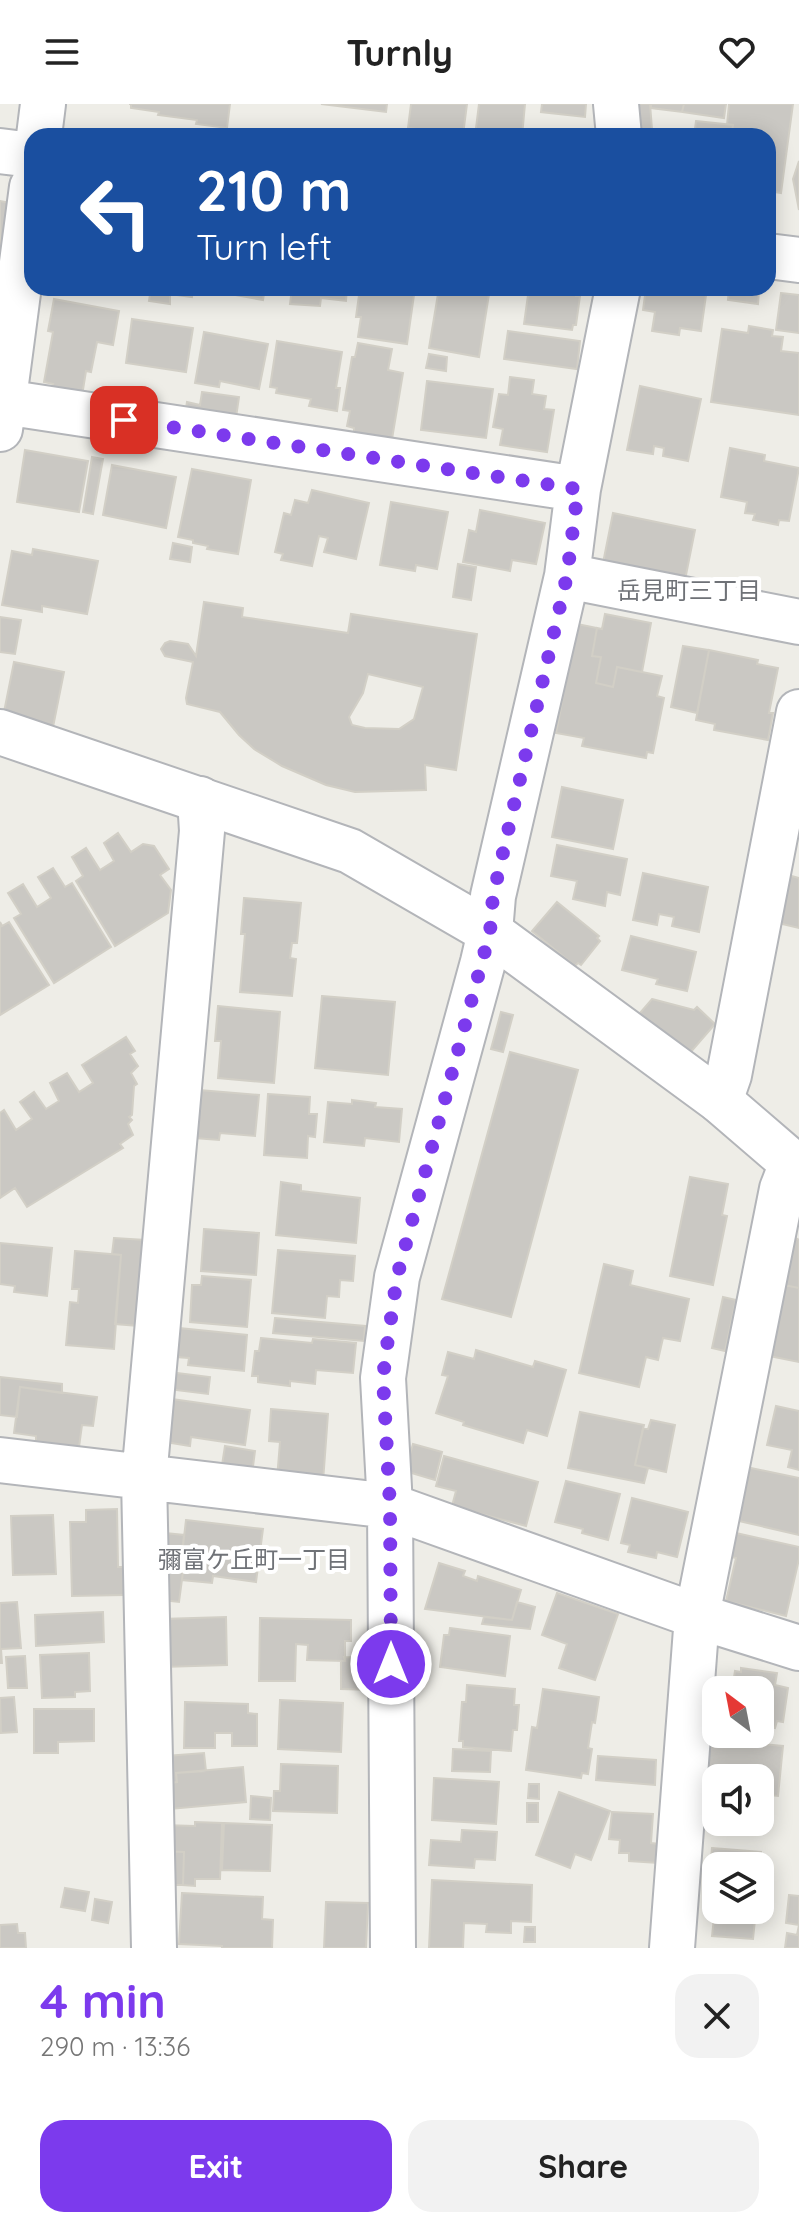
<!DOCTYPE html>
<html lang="en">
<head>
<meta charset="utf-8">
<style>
	:root { --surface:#fff; --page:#f2f2f2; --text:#222; --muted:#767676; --accent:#7c3aed }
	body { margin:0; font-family:Quicksand,"Noto Sans JP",sans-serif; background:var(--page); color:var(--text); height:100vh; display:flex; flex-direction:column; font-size:30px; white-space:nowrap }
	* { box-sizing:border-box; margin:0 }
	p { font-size:26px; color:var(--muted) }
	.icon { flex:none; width:44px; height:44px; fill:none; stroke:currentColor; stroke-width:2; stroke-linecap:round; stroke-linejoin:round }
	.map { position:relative; height:1844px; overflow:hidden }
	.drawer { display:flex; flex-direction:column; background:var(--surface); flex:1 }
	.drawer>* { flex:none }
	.top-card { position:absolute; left:24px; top:24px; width:752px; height:168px; border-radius:24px; box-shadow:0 4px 20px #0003; background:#1a4fa0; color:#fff; overflow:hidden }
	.needle { width:52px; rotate:328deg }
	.buttons { position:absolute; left:702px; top:1572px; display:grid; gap:16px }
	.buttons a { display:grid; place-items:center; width:72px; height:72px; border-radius:16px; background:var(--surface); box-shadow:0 4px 20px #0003; font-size:40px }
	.pin { position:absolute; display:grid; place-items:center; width:68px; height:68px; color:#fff; margin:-34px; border-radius:16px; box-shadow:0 4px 12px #0006 }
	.me { position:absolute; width:88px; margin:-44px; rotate:0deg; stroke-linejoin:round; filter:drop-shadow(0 0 6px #0008) }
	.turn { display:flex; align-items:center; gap:28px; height:168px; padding:0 40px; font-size:36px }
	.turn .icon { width:104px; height:104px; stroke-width:2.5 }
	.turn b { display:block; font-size:56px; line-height:68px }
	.round { display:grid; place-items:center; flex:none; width:84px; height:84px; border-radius:24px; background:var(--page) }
	.head { display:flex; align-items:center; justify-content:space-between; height:136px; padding:0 40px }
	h1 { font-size:48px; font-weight:700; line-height:60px; color:var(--accent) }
	.cta { display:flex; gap:16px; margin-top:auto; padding:16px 40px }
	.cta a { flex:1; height:92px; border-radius:24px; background:var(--accent); color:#fff; font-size:32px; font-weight:700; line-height:92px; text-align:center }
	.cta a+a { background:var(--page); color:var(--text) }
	header { display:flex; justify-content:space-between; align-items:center; height:104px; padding:0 40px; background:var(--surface); font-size:36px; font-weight:700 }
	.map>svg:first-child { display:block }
	.building { fill:#cac8c3; stroke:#d2cfc6; stroke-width:2; fill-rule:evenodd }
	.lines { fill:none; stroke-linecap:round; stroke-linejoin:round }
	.minor-casing { stroke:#b3b5b9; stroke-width:48 }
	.tertiary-casing { stroke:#b3b5b9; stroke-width:48 }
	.minor { stroke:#fff; stroke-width:44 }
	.tertiary { stroke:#fff; stroke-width:44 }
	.route { stroke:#7c3aed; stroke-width:14; stroke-dasharray:0 25.2 }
	.labels { text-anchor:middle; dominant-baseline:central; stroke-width:8; stroke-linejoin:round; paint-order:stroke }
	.neighbourhood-label { font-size:24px; fill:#6f7277; stroke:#fff }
</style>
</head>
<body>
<header><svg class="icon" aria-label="menu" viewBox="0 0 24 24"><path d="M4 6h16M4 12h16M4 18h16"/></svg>Turnly<svg class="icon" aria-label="heart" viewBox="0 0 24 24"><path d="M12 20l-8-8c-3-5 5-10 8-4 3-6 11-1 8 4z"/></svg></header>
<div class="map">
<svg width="799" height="1844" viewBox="0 0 799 1844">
	<rect width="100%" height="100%" fill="#eeede7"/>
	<path class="building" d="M129 0H230L227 24 196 20 197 16 158 11 159 8 131 4V0Z
		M321 0H387L386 8Z
		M411 0H467L463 31 408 24Z
		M479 0H525L522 32H475Z
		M542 0H586L585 13 541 8Z
		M638 0H650L652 25 641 26Z
		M651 0H684L682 8 651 4Z
		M684 0H726L724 14 682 8Z
		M729 0H793L781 89 768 87V32H731L733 21H727Z
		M696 17 733 21 731 32H694Z
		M799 57V106L793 75Z
		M0 97 11 99 4 143H0Z
		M151 184H193L192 193 170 190V200L149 197Z
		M213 184H265L263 196 213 187Z
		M292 184H347L346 197 321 194 320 202 290 200Z
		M360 184H415L407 240 358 233 361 213H356Z
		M439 184H490L479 253 429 244Z
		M529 184H578L576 192H580L576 221H573L572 226 524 220Z
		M646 184H707L701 227 680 224 679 231 652 227 655 208 643 206Z
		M729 184 759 186 758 200 728 196Z
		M781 189 799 191V229L776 226Z
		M54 195 119 207 113 241 97 238 91 268 86 267 82 292 51 286 53 280 44 278 53 228 48 227Z
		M132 215 193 224 186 268 126 259Z
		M749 222 773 226 772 232 783 233 781 247 799 249V311L711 298 722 225 748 229Z
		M508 227 580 237 577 265 504 255Z
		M204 228 268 240 259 285 220 277 219 283 195 279Z
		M277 237 342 248 336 284H340L337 307 309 302 311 295 276 289 277 284 270 283Z
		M358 239 392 245 388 266 403 269 392 335 354 328V324L347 322 350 307 343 306 352 253H355Z
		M429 250 447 253 446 267 426 264Z
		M510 273 534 276 532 290 546 292 544 305 554 306 547 348 500 341 503 325 493 323 499 290 508 291Z
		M427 277 493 285 486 334 421 326Z
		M640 282 701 295 688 357 663 352 664 344 654 342 653 350 627 346Z
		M202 288 239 293 234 327 184 316 187 298 200 301Z
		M730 344 765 351 764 357 799 364 789 417 779 416 778 421 753 416 755 410 745 409 747 398 721 393Z
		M25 346 88 357 79 408 17 398Z
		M92 353 103 355 93 410 83 408Z
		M112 361 176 373 166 424 103 411Z
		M192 365 251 376 238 450 207 445 208 442 193 439V436L178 433Z
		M312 386 369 399 356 455 324 448 328 434 319 432 312 462 281 456 283 450 275 448 284 409 291 411 295 396 308 399Z
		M391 398 448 408 437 465 416 461 415 467 380 461Z
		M480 406 545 419 536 460 512 456 510 467 463 458 469 426 476 428Z
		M613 409 695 426 685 476 603 459Z
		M173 439 192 443 190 458 170 455Z
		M33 445 98 457 87 510 42 502V508L2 501 12 447 32 451Z
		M458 460 476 463 471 496 453 493Z
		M204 498 243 504 242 513 348 529 351 510 477 530 456 666 425 661 426 686 355 688 326 681 282 662 254 645 239 631 220 608 187 600 186 594 193 558 165 552 161 545 165 539 170 537 188 540 196 552ZM368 570 423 583 414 615 399 625 365 624 352 621 349 613 363 589Z
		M605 510 651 519 642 568 617 563 613 583 596 579 601 553 592 552 597 524 602 525Z
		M0 513 21 516 15 550 0 548Z
		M577 520 597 524 592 552 601 553 596 579 613 583 617 563 662 572 657 592 664 594 653 649 647 648 646 654 582 642 584 634 556 629Z
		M683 542 709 546 697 609 671 603Z
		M709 546 758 556 757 560 778 564 769 609H773L768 636 714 626 715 620 696 616Z
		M14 558 64 568 53 623 3 613Z
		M562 683 623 696 613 745 552 733Z
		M118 729 131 748 143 740 154 742 169 765 160 771 171 786 168 809 115 842 76 777 83 772 72 753 86 744 100 766 114 757 104 739Z
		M557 741 627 755 620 791 607 788 605 802 573 795 577 777 551 772Z
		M53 764 65 783 72 779 111 843 54 879 14 814 21 810 8 789 23 780 37 803 51 794 38 773Z
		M643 769 708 783 699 828 672 822 674 813 659 810 657 821 633 816Z
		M788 771 799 774V824L778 819Z
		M244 794 301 799 297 839H292L290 854 296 855 292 892 240 888 245 830H241Z
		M557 798 599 832 597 834 600 837 581 861 578 859 575 862 532 827Z
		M0 818 2 822 9 818 49 881 0 911Z
		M631 832 696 848 687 887 656 880 658 875 622 866Z
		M322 892 395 898 388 971 315 964Z
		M652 895 694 906 697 903 715 920 690 949 639 910Z
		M218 902 280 908 274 979 218 974 221 937H215Z
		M501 908 513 911 503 948 491 945Z
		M126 933 135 947 130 950 138 962 131 969 137 980 134 982 132 1011 129 1013 132 1016 128 1020 133 1031 120 1040 123 1044 27 1103 15 1084 0 1094V1009L4 1006 16 1026 32 1015 20 998 34 988 46 1005 59 997 50 979 67 969 79 988 93 979 82 961Z
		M510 948 578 966 511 1213 442 1195Z
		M199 986 259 991 255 1032 220 1029 219 1036 195 1034Z
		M268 990 310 993 309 1010H317L315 1033 308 1032 307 1054 264 1051Z
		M352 996 376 999 375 1003 402 1005 399 1038 365 1034 364 1042 324 1038 328 998 352 1000Z
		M690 1073 728 1080 722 1111 727 1112 713 1181 670 1172Z
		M281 1078 301 1081V1087L360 1094 356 1139 276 1131Z
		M204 1125 259 1129 256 1171 201 1167Z
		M794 1133 799 1136V1184L784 1181Z
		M114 1134 145 1136 138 1222 115 1220 121 1151 112 1150Z
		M0 1139 52 1144 47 1192 14 1188 15 1182 0 1180Z
		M278 1146 355 1152 353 1177 340 1176 339 1193 327 1192 325 1214 272 1209Z
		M75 1147 121 1151 114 1245 66 1241 70 1198 78 1199 79 1185H72Z
		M604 1160 633 1167 630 1181 689 1195 680 1237 663 1234 658 1256 646 1253 639 1283 579 1269Z
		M202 1172 251 1176 247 1223 190 1218 192 1181H201Z
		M784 1181 799 1184V1258L769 1252Z
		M723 1193 736 1196 725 1247 712 1244Z
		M275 1214 365 1222 364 1237 273 1229Z
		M179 1224 247 1231 244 1267 188 1261 189 1254 176 1253Z
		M261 1234 312 1239 313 1235 356 1239 353 1269 316 1266 315 1280 290 1277V1282L258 1278V1272H252L255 1247H259Z
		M476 1246 533 1263 535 1257 566 1266 547 1332 527 1326 523 1339 463 1321 464 1318 436 1309 448 1272 442 1271 448 1248 474 1255Z
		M169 1268 210 1273 208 1290 167 1285Z
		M0 1273 62 1280V1289L20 1283 17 1313 0 1311Z
		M20 1283 97 1293 93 1322 82 1321 79 1343 36 1337V1332L14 1329Z
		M172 1295 250 1306 245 1341 191 1333 190 1342 165 1338Z
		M776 1302 799 1307V1366L788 1363 792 1346 767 1341Z
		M271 1305 328 1310 323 1378 277 1375 280 1338 269 1337Z
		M580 1308 644 1321 635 1361 648 1364 644 1379 568 1364Z
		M651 1316 675 1321 666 1368 635 1361 643 1324 648 1325Z
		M413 1340 442 1348 435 1376 405 1367Z
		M225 1342 255 1347 251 1378 220 1374Z
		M444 1352 538 1378 526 1422 452 1402 456 1387 436 1382Z
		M737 1361 799 1374V1431L739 1417 744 1393 730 1390Z
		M566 1377 620 1390 608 1436 582 1429 583 1425 555 1418Z
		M632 1394 688 1408 677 1453 657 1448 656 1454 628 1448 630 1441 621 1439Z
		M117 1405 118 1463H123L124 1491 72 1492 70 1418H86V1406Z
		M53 1411 56 1470 13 1471 11 1412Z
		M186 1416 263 1425 256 1478 213 1472 212 1479 182 1476 183 1468H180Z
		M727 1427 799 1443V1455L786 1512 726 1497 736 1454 721 1451Z
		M155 1428 184 1431 180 1465 151 1461Z
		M439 1459 465 1467 463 1472 477 1477 478 1472 521 1486 512 1516 425 1505Z
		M157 1465 183 1468 179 1498 153 1495Z
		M557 1489 618 1510 595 1576 559 1564 567 1540 542 1531Z
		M17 1498 21 1544 1 1545 2 1559H0V1499Z
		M517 1498 535 1503 530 1525 482 1520 484 1513 512 1516Z
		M103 1508 104 1538 36 1542 35 1511Z
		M226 1513 227 1561 162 1563 161 1515Z
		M260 1514 351 1516V1537H345V1557L307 1556 308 1541 296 1540 295 1577H259Z
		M450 1524 510 1532 505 1572 440 1563 444 1531H449Z
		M89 1549 90 1587 75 1588V1593L42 1594 40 1551Z
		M25 1552 27 1584H8L6 1553Z
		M344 1553 374 1554 373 1586 341 1585V1557H345Z
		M741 1564 777 1569 775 1581 788 1584 783 1618 777 1617 775 1624 760 1621V1586H732L735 1567 741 1568Z
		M467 1581 515 1585 514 1601H519L517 1626H513L511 1647 463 1643V1637H459L462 1598H466Z
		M543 1585 599 1593 595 1619 592 1618 588 1644 592 1645 588 1670 582 1669 581 1674 526 1666 532 1623 537 1624Z
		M699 1586 716 1587V1616L697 1615Z
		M14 1593 17 1628 1 1629 0 1594Z
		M280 1596 343 1599 341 1648 278 1645Z
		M185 1598 248 1600V1609L257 1610V1642H232V1629H215V1644H184Z
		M34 1605H94V1637L58 1638V1649H34Z
		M708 1635 783 1642 778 1692 760 1690V1674L704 1672Z
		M453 1645 491 1647 490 1668 452 1667Z
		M204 1649 206 1667 176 1669 177 1678 168 1679 166 1652Z
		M598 1652 656 1656 655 1681 596 1676Z
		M281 1660 338 1662 337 1709 273 1707 274 1687H280Z
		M243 1663 246 1698 170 1705 168 1679 177 1678 176 1669Z
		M434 1674 499 1678 496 1720 432 1716Z
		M529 1680H539V1695L528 1694Z
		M559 1688 610 1707 591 1756 575 1750 570 1764 536 1751Z
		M251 1692 271 1694 270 1716 250 1715Z
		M527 1699H538V1718H527Z
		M612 1708 653 1710 651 1739 659 1740 658 1759 629 1757V1749H619L620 1736 609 1735Z
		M195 1718 222 1719 220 1775H195V1782L183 1781 184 1748 162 1747 163 1721 195 1722Z
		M224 1719 272 1721 270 1767 222 1766Z
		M462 1726 497 1728 495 1756 475 1755 474 1764 429 1761 431 1736 461 1738Z
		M712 1744 761 1748 760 1762H716V1806H756L753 1835 712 1832 716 1796 707 1795Z
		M157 1747 184 1748 183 1781H156Z
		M432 1776 532 1781 531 1818 511 1817V1829L486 1828 487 1820 464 1819 463 1844H429Z
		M65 1784 89 1788 85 1807 61 1803Z
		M182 1789 263 1793 262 1815 273 1816 272 1844H222V1842L179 1840Z
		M789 1791 799 1792V1844H785L787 1829 797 1831 799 1821 786 1819Z
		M95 1795 112 1798 108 1819 92 1816Z
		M326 1798 368 1799 366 1844H324Z
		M17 1820 18 1829H25L26 1844H0V1821Z
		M525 1823H535V1838H524Z"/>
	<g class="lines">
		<defs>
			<path id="minor" d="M616 0 619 32
				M39 32 43 0
				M0 47 32 51
				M768 152 799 156
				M4 298 578 385
				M0 325 32 83
				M567 472 799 518
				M720 997 729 971 799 608
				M0 1356 390 1402 697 1512 799 1544
				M154 1844 144 1374 202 727 200 695
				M393 1844 390 1402 383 1274 397 1173 483 858 490 828 493 792 567 472 578 385 618 184
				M672 1844 697 1512 782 1085 792 1059"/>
			<path id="tertiary" d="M0 628 350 747 490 828 720 997 799 1065"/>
		</defs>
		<use href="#minor" class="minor-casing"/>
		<use href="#tertiary" class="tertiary-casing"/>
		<use href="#minor" class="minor"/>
		<use href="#tertiary" class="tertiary"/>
	</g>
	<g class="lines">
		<path class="route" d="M124 316 578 385 567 472 493 792 490 828 397 1173 386 1249 383 1274 390 1402 391 1560"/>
	</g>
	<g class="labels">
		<g class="neighbourhood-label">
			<text x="689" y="486">岳見町三丁目</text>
			<text x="254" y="1455">彌富ケ丘町一丁目</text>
		</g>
	</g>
</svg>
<div class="buttons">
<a><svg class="needle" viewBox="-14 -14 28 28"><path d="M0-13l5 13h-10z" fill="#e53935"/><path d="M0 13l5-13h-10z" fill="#767676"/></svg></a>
<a><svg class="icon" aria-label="sound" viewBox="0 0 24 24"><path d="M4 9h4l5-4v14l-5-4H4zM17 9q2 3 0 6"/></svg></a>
<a><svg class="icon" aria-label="layers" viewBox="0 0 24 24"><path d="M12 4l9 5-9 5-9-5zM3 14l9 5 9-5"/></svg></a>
</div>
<div class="pin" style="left:124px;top:316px;background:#d93025"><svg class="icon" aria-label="arrive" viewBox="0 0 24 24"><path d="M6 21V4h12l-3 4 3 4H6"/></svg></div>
<svg class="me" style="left:391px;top:1560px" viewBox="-20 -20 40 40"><circle r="17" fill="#7c3aed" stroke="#fff" stroke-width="3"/><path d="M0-11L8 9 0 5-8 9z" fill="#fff"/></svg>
<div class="top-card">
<div class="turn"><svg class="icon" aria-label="left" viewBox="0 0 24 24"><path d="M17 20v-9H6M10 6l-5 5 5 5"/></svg><div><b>210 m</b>Turn left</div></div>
</div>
</div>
<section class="drawer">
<div class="head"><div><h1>4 min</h1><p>290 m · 13:36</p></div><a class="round"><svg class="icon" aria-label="close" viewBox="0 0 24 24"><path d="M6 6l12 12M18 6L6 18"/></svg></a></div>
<div class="cta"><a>Exit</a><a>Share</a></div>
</section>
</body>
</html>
